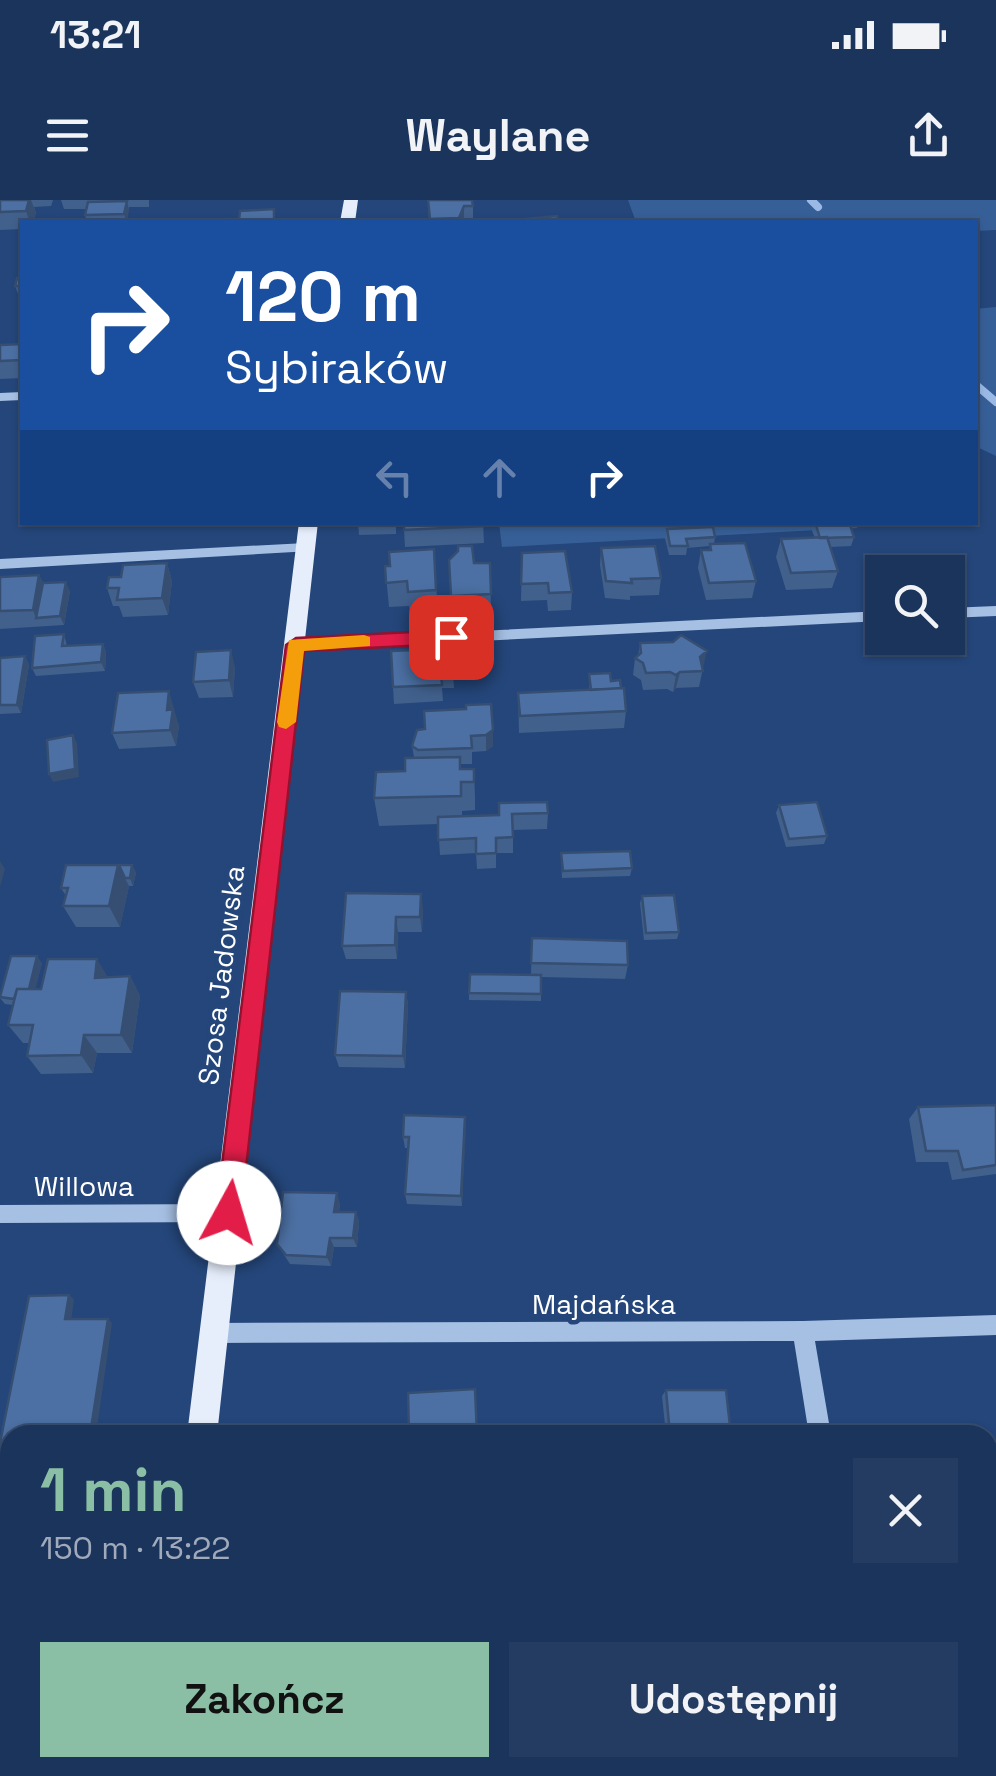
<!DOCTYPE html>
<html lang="pl">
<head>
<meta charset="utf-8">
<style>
	:root { --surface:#1b345c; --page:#243c62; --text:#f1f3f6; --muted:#a0aabb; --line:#394f72; --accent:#8abfa5 }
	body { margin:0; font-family:"Space Grotesk",sans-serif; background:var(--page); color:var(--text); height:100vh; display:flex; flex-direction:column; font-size:38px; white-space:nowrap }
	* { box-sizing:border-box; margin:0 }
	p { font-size:32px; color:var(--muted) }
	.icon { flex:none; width:55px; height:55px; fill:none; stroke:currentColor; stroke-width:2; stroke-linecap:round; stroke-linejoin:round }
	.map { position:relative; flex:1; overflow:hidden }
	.drawer { position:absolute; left:0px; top:1225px; width:998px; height:352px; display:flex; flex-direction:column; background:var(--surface); border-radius:30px 30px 0 0; box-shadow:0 2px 8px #0004,0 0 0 2px var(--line) }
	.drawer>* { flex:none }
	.guide { position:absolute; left:20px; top:20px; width:958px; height:305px; border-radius:0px; box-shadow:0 2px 8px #0004,0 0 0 2px var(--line); background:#1a4fa0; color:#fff; overflow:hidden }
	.tools { position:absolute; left:865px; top:355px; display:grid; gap:20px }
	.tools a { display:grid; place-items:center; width:100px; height:100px; border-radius:0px; background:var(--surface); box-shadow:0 2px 8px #0004,0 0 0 2px var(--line); font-size:50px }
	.pin { position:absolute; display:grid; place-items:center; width:85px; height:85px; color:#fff; margin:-42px; border-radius:20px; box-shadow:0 5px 15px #0006 }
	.me { position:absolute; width:110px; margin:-55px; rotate:6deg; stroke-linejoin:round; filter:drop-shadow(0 0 8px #0008) }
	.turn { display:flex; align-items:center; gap:35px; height:210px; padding:0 40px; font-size:45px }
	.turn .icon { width:130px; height:130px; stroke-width:2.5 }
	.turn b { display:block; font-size:70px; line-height:85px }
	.lanes { display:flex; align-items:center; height:95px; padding:0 40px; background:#0003; justify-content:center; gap:50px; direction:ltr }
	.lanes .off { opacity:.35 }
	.round { display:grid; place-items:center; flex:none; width:105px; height:105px; border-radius:0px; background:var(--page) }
	.summary { display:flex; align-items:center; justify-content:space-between; height:170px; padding:0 40px }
	h1 { font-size:60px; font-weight:700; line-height:75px; color:var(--accent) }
	.cta { display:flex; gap:20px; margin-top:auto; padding:20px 40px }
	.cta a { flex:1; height:115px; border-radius:0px; background:var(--accent); color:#111; font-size:40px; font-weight:700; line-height:115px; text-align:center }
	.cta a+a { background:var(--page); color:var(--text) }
	.status { display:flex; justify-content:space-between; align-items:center; height:70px; padding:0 50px; background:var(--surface); direction:ltr }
	.status svg { height:28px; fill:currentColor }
	header { display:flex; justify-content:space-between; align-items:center; height:130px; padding:0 40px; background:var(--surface); font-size:45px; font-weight:700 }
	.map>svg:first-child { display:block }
	.green { fill:#375f97 }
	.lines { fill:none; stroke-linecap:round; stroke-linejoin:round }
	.stream { stroke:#9abae5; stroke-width:8 }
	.minor { fill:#a6c0e4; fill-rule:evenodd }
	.major { fill:#e6eefc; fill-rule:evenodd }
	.wall { fill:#41608c }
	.shaded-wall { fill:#354e72 }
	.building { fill:#4c70a3; stroke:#354e72; stroke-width:2.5 }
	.route { fill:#e11d48; stroke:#92132f; stroke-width:2.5 }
	.slow { fill:#f59e0b }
	.labels { text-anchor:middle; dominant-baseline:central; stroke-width:9; stroke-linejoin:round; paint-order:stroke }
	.street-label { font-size:28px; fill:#fff; stroke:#24467a }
</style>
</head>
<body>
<div class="status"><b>13:21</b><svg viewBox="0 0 49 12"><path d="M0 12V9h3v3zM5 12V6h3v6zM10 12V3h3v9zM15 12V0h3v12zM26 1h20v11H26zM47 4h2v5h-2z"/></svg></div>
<header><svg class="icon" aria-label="menu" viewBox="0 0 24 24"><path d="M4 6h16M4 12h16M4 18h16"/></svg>Waylane<svg class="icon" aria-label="share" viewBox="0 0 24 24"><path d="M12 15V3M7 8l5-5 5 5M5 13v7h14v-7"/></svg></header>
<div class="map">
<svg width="996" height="1576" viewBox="0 0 996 1576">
	<rect width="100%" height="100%" fill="#24467a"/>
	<path class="green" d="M628 0H996V30L975 31V22H636Z
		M996 107V256L975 246V109Z
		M849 322 858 328 502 347 499 323Z"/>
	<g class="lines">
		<path class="stream" d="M811 0 818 7
			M975 184 996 202"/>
		<path class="minor" d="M349 18 353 22H304L309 19Z
			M22 192V200L0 201V193Z
			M306 343 313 348 311 351 0 369V359Z
			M996 406V416L948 418V408Z
			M882 411V421L296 450 289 445 296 440Z
			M229 1004 236 1006 239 1013 236 1020 229 1022 0 1023V1005Z
			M996 1115V1135L815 1141 831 1235H809L794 1141 213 1143 206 1140 203 1133 206 1126 213 1123 803 1121Z
			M860 1568H884L886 1576H862Z"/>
		<path class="major" d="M344 0H358L355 22H340Z
			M299 322H318L217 1235H187Z
			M149 1568H185L184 1576H148Z"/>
	</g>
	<path class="wall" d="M0 0H53L51 6 34 7 36 13 33 22H22V29L0 30Z
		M61 0H149V7H129L127 22H87L85 15 87 9H64Z
		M428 0 473 6V22H429Z
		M22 78V104L15 86Z
		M22 144V178L0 179V145Z
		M135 322H180V324H136Z
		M358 322H396V334L359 335Z
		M483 322 484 343 405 347 404 330Z
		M815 322 854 337 851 346 830 347 838 371 832 388 786 390 776 357 781 339 815 338 812 331Z
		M667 329 715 337 714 344 756 381 752 398 706 400 698 368 701 350H709L710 346 687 348 686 355H669L665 338Z
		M601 348 661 378 659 395 630 396V400L605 398 600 365Z
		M434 349 438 415 410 417 409 406 389 407 385 366H390Z
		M522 353 572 392 571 410 548 411 547 400 521 401Z
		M449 360 474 363H490L491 411 452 413Z
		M167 363 172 381 168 415 123 417 119 406H113L107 388 121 377Z
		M39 375 43 383 70 391 64 425 0 429V377Z
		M64 434 67 446 103 444 106 452 105 471 36 476 32 468Z
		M640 443 703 468 699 487 676 488 673 492 667 489 643 490 641 480 633 475 635 458 638 456Z
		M25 456 29 465 21 513 0 514V458Z
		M440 459 453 471 454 488H442L443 501 394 504 393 487Z
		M235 467 233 497 199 498 193 482Z
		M589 474 611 481 626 511 624 528 519 533 518 493 589 490Z
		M174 508V513L179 526 176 546 119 549 112 533Z
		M466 509 493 546 486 551 472 552V564H461V569H474L475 597V610L462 611V616L548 613 547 629 513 630V653H496V668L477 669 476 653 440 655 438 624 379 626 374 598 405 571 414 557 412 546 425 529Z
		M779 605 827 636 824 644 786 647 776 613Z
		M561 653 632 668 630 676 562 678Z
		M132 665 136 673 133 686H129L120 727H76L63 706 66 696 61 688Z
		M346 693 423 708 422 732H398L397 759H346L342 746Z
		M642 696 679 732 677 739 644 740 640 703Z
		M532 738 628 765 625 779 541 777V801L469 800V793L531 775Z
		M42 763 35 789 108 777 130 776 140 796 132 853H97L93 873 41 874 27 856 29 843H23L8 825 13 805 5 804 0 798Z
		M406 792 408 805 405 868 339 867 335 855Z
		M996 905V974L952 980 948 962H916L909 919 918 907Z
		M465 917 462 1006 407 1004 405 994 408 948H405L403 937Z
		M340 1003 339 1012H356L359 1022 357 1047H334L331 1066 290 1064 277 1044Z
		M666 1190 731 1235H666L662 1196Z
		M988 1487H996V1576H968L966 1568H988Z"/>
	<path class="shaded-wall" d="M29 0H31L36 13 33 22H30L26 11Z
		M127 1 129 10 127 22 124 14Z
		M464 6V22H459V18Z
		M167 363 172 381 168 415 162 398Z
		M39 375 47 392 36 418 33 410Z
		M66 382 70 391 64 425 60 416Z
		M103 444 106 452 105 471 101 462Z
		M231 450 235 467 233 497 229 480Z
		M707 451 703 468 700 471V457Z
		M25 456 29 465 21 513 17 505Z
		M680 472 676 488 673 492 676 475Z
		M169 491 179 526 176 546 170 530 167 510Z
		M493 530V546L486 551V535Z
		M73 535 77 543 79 577 53 582 49 574Z
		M0 661 5 669 0 687Z
		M118 665 129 686 120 727 109 706Z
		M132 665 136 673 133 686 130 678Z
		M421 694 423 708 422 732 420 717Z
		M396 717 398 732 397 759 395 745Z
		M37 756 42 763 31 808 26 801Z
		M97 759 109 779 95 778Z
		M130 776 140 796 132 853 121 835Z
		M406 792 408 805 405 868 403 856Z
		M84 835 97 853 93 873 81 855Z
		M465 917 466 928 462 1006 461 996Z
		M337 993 340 1003 338 1022 334 1012Z
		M356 1012 359 1022 357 1047 353 1038Z
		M330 1038 334 1047 331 1066 327 1057Z
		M69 1095 74 1099 71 1123 65 1119Z
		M108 1119 112 1123 96 1235H90Z"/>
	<path class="building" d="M0 0H29L26 11 0 12Z
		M428 0H472L473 6H464L459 18 430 19Z
		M127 1 124 14 85 15 88 2Z
		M274 9V22H229V19H239L240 11Z
		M557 16 558 22H491Z
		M17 78H22V86H15Z
		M22 144V160L0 161V145Z
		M404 322H483L484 326 404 330Z
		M815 322H849L854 337 820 338Z
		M713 327 715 337 686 339 688 346H670L667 329Z
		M827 337 838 371 791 373 781 339Z
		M745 343 756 381 709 383 701 350H711L710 344Z
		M458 346H472L474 363H490L491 394 451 396 449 360 458 351Z
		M655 346 661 378 631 379 632 383 606 381 601 348Z
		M434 349 436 390 408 392 407 381 386 383 385 366H390L389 352Z
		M565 351 572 392 549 393 548 383 521 384 522 353Z
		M167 363 162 398 117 400 119 388H107L109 377H121L123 365Z
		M39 375 33 410 0 411V377Z
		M66 382 60 416 36 418 43 383Z
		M64 434 62 446 103 444 101 462 32 468 35 436Z
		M681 435 707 451 700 457 703 471 680 472 676 475 670 472 646 473 643 463 635 458 641 453 640 443 673 442Z
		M439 449 440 459 452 458 453 471 441 472 442 485 393 487 391 451Z
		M231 450 229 480 193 482 196 452Z
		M25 456 17 505H0V458Z
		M610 473 611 481 620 480 621 488 591 490 589 474Z
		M624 488 626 511 520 516 518 493Z
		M169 491 167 510 173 509 170 530 112 533 118 493Z
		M491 504 493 530 486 535 471 536 472 548 418 550 412 546 417 530 425 529 424 511 466 509V505Z
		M73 535 75 569 49 574 47 540Z
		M460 557V569H474V582H461V596L374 598 376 572 405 571V558Z
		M547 602 548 613 512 614 513 637 496 638V653L476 654V638L438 640V617L499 615V603Z
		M817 602 827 636 789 639 779 605Z
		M630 651 632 668 563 671 561 653Z
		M66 665H118L109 706H63L68 688H61Z
		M119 665H132L130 678H125Z
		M346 693 421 694 420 717H396L395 745 342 746Z
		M674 695 679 732 646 733 642 696Z
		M532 738 627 741 628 765 531 763Z
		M11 756H37L29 789H17L14 799 0 797Z
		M48 759H97L95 778 130 776 121 835H84L81 855 27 856 33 825H8L17 789H41Z
		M470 774 541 775V794L469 793Z
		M340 791 406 792 403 856 335 855Z
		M996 905V965L963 970 958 951H926L918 907Z
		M404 915 465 917 461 996 405 994 409 937H403Z
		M283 992 337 993 334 1012H356L353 1038H330L327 1057 286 1055 277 1044Z
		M69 1095 65 1119H108L90 1235H10V1278H0V1243L29 1096Z
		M475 1189 477 1235H409L408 1193Z
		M666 1190H726L731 1235H670Z
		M988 1246H992L996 1266V1322L988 1323Z
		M988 1489H996V1576H981L979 1568H988Z
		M643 1568H746L747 1576H643Z"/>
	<path class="route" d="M451 430 460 437 451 444 304 451 241 1013 238 1022 229 1025 220 1022 216 1013 286 445 296 438Z"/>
	<path class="slow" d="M364 435 370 437V446L304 451 296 522 286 529 279 527 277 522 289 440Z"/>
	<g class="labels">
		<g class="street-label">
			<text transform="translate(221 775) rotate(-83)">Szosa Jadowska</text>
			<text x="84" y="986">Willowa</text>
			<text x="604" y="1104">Majdańska</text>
		</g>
	</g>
</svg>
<div class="tools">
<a><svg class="icon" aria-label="search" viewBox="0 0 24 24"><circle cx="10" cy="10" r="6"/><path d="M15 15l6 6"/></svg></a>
</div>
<div class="pin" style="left:451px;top:437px;background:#d93025"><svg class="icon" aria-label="arrive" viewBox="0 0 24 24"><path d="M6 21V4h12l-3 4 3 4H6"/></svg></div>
<svg class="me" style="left:229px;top:1013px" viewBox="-20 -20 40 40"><circle r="19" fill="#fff"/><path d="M0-13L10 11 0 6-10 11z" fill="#e11d48"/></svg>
<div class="guide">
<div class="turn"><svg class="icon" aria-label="right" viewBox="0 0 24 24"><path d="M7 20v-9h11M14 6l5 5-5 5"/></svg><div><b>120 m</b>Sybiraków</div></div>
<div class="lanes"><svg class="icon off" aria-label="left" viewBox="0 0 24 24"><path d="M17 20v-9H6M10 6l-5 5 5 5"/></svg><svg class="icon off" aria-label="ahead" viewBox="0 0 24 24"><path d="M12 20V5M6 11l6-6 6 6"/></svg><svg class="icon" aria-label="right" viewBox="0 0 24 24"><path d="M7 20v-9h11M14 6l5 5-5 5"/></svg></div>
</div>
<section class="drawer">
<div class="summary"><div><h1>1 min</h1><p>150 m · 13:22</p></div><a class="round"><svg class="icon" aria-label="close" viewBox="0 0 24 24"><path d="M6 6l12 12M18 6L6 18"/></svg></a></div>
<div class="cta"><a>Zakończ</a><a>Udostępnij</a></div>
</section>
</div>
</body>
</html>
